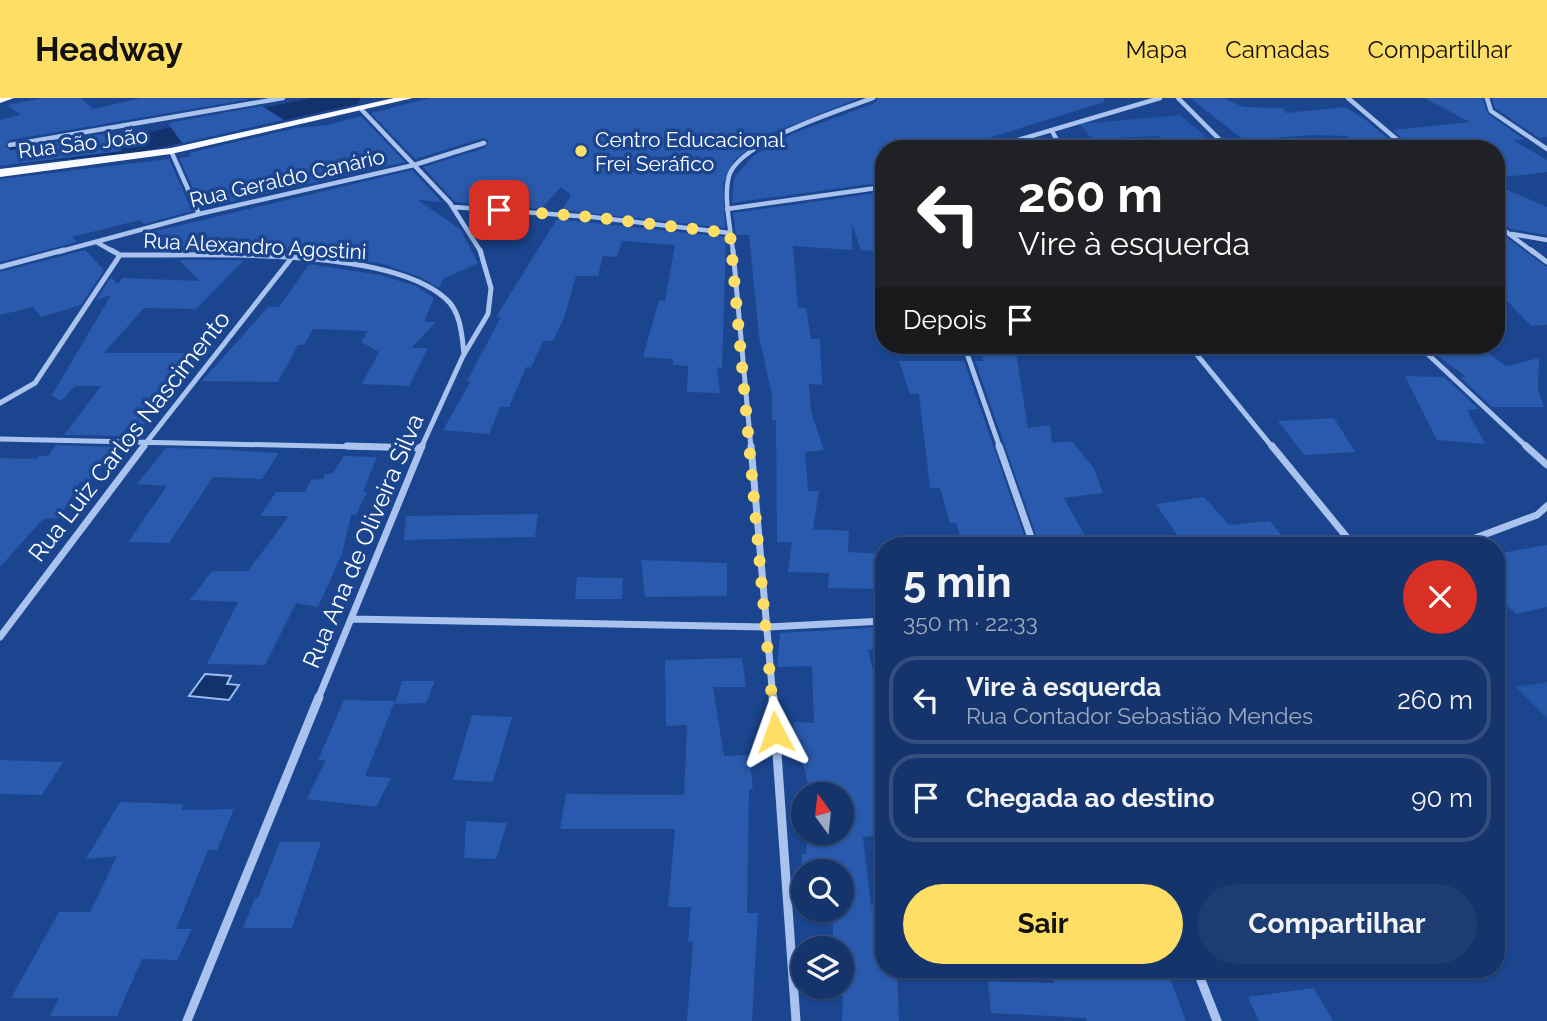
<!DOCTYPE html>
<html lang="pt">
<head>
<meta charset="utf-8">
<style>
	:root { --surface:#14346b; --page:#1d3c71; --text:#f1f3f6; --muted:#9daac1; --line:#334f7e; --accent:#ffde66 }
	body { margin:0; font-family:Raleway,sans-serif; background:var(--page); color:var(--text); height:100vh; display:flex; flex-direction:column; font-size:26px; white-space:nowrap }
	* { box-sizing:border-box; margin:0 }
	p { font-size:23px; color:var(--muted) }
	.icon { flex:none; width:38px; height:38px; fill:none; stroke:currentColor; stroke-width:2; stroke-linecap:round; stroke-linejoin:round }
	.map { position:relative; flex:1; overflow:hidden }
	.drawer { position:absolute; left:875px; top:439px; width:630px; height:441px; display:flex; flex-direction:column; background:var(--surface); border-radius:28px; box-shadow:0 2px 5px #0004,0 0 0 2px var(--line) }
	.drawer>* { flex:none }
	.banner { position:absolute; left:875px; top:42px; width:630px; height:214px; border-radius:28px; box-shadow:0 2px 5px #0004,0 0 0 2px var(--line); background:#202124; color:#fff; overflow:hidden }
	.needle { width:46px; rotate:345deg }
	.buttons { position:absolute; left:791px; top:684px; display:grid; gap:14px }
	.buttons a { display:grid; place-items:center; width:63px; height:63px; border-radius:50%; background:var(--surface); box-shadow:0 2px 5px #0004,0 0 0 2px var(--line); font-size:35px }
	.pin { position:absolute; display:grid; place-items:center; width:60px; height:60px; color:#fff; margin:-30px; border-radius:14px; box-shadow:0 4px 10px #0006 }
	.me { position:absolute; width:77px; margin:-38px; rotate:356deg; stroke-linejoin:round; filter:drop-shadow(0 0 5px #0008) }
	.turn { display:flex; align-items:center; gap:24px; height:147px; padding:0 28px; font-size:32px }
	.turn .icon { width:91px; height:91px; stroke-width:2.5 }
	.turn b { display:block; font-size:49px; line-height:60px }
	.then { display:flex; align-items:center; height:66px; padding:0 28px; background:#0003; gap:14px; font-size:26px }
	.round { display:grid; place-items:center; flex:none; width:74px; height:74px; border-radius:37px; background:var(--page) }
	.summary { display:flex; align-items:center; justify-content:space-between; height:119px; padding:0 28px }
	h1 { font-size:42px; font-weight:700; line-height:52px }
	.action { display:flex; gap:14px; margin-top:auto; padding:14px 28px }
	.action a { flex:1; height:80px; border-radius:42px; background:var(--accent); color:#111; font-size:28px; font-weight:700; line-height:80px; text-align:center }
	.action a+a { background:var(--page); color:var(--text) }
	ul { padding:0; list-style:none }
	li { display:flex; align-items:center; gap:21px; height:88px; margin:0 14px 10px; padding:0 14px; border:4px solid var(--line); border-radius:28px }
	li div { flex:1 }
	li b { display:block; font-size:26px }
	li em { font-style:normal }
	header { display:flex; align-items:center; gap:42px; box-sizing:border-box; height:98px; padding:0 35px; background:var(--accent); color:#111 }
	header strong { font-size:33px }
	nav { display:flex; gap:38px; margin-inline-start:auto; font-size:24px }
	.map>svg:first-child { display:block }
	.green { fill:#2455a7 }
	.water { fill:#12326d; stroke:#9cbcf0; stroke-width:2 }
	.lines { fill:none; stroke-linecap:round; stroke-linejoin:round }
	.river { fill:#12326d; fill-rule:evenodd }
	.building { fill:#2a5aad }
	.minor-far3 { stroke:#a9c3ee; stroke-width:4.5 }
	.minor-far2 { stroke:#a9c3ee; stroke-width:5 }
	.minor-far1 { stroke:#a9c3ee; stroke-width:7 }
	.minor { stroke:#a9c3ee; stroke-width:9 }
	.trunk { fill:#f8faff; fill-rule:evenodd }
	.route { stroke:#ffde66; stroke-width:12; stroke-dasharray:0 21.6 }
	.poi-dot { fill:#ffde66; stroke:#1b458f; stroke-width:2.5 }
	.labels { text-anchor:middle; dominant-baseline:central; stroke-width:7; stroke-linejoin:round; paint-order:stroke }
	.far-poi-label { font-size:21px; fill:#fff; stroke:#1b458f; text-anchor:start }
	.far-street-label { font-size:21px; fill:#fff; stroke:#1b458f }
	.street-label { font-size:24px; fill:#fff; stroke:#1b458f }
</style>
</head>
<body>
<header>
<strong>Headway</strong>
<nav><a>Mapa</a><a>Camadas</a><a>Compartilhar</a></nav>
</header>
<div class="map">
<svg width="1547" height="923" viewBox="0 0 1547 923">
	<rect width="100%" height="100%" fill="#1b458f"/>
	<path class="green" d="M1180 17 1209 41 1164 43 1158 38 1092 41 1080 26Z
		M1547 584V620L1516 589Z"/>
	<path class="water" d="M205 576 231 578 227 586 239 587 229 602 189 598Z"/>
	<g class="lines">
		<path class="river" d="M311 0H361L357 6 348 8 140 54 0 68V50L140 36Z"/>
	</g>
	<path class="building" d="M43 0H80L93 11 141 0 251 1 9 42 5 48 11 52 102 36 122 53 0 68V22L21 17 7 7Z
		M430 0H859L768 37 734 62 723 86 725 130 562 112 571 97 561 89 541 111 455 104 423 69 485 50 488 42 483 40 415 61 371 15Z
		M878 0H1104V4L989 40 990 45 983 51H884V84L732 105 734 80 754 57 794 35 875 5Z
		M1190 0H1224L1243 9 1283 10 1286 15 1345 9 1366 22 1400 51H1349L1348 38 1313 37 1244 42Z
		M1424 0H1482L1488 16 1524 41 1513 42 1547 62V74L1496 80V51H1413L1393 32 1470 24Z
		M1492 0H1547V39L1539 40 1495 10Z
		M262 8 284 22 182 45 168 25Z
		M361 18 405 64 202 110 179 60 191 58 189 55 296 30 328 27Z
		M169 61 192 113 144 126 140 122 72 139 77 144 0 164V81Z
		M412 72 442 104 418 102 461 132 478 165 443 181 439 190 420 179 383 166 317 154 256 149 254 152H169L152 134Z
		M1496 87 1547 109V137L1511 131 1496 121Z
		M884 94V154L861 152 852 126V152L793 148 798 210H806L811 241H820L822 287 809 286 811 314 824 352 805 354 808 393H819L813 431 849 433 848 454 884 456V491L828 490 829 475 788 474 792 444H777L776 322H772V298L759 238 749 137H736L733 115Z
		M557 121 726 139 722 270 717 269 720 295 687 294 688 268 673 267V261L643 259 659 202 665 203 675 147 622 143 617 159 603 158 598 178H576L564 220 553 243H543L531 270 526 269 509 309H500L489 336 443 332 471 283H467L501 219H497L502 209Z
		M1496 132 1547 169V227L1531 228 1496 191Z
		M85 152 104 172 81 207 41 219 33 209 0 217V174Z
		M179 162H244L196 211 144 210 104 255H191L143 328 127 329 121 338 64 337 101 288H75L61 303 52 297 111 197 96 202 111 179 118 186 122 180 200 183Z
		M309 166 380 177 416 188 434 200 424 224H436L411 250H428L409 288 362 286 379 254 361 244 368 233 313 231 304 247H298L278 284 202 283 268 209H279Z
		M1015 248 1028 330 1050 327 1052 345 1072 343 1094 371 1103 395 1064 400 1085 438 1039 445 975 263H984L978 249Z
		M1483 251 1506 268 1539 260 1538 292 1544 309H1492L1460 279H1466L1437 257Z
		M899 263H964L1027 446 963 448 956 425H950L940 390H930L919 296H910Z
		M1405 278 1444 279 1479 311 1467 312 1485 346 1437 342Z
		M1334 320 1355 354 1304 357 1278 323Z
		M56 347 113 349 89 383 80 384 59 420 43 421 0 469V360L37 361 39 358H48Z
		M166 350 211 351 279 355 262 381 213 379 169 445 128 444 167 388 137 386Z
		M344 358 377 359 363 394H367L356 417H351L342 456 318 509 296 505 265 567 207 566 238 504 190 502 212 473H248L289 418H260L276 394H305L311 382 323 381 325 376 333 375Z
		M1204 399 1229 427 1270 423 1290 448H1179V440L1156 406Z
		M538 416 535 439 404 442 406 418Z
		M1547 447V509L1517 516 1496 499V456Z
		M641 462 727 465V498L645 499Z
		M577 479 623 480 622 501H575Z
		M884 529V551L868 552 884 617V737L863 739 871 807H884V872H897L899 923H842L843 898H836L835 889H842V850H834L832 812H842V774H803L802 784V756H806L808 735H842V691H809L799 647H794L793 624 814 625 812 568 777 569 780 535Z
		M742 560 746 589H713L724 658 749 657 753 691H749L747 815H758L752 923H687L693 844 688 843 691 809H668L675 731H560L566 696 684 697 687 627 666 628 665 562Z
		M402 583H435L426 605 395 606Z
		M344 602 395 603 365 678 391 680 376 709 307 701 326 662H318Z
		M472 617 512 619 493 684 453 682Z
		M0 662 63 664 42 697 0 696Z
		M120 704 184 706 181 712 234 711 217 752H208L176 831H192L177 862 142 861 117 918H50L59 900H11L59 814H90L117 758 86 761Z
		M466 723 507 725 496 761 464 760Z
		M280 744H321L292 830H243L255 800H258Z
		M1052 872H1167L1186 923H1087L1086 920 991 915 988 883 1054 885Z
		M1314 890 1333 923H1259L1248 899Z"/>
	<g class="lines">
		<path class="minor-far3" d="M1178 0 1229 51
			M1348 0 1408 51
			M1487 0 1491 13 1547 51
			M361 11 450 105 481 154
			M1052 33 1062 51
			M10 47 283 0
			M988 51 1160 0
			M171 53 199 116
			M453 109 592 119 730 135
			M727 111 884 89
			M1496 126 1533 154
			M1512 136 1547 142
			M98 145 114 154
			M58 154 199 116 414 67 484 45
			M733 154C731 131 723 100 729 78 739 44 840 12 873 0"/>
		<path class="minor-far2" d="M733 152 751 350
			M1531 152 1547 164
			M120 157C198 158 388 147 446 201 461 214 462 238 464 256
			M0 169 64 152
			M964 247 1000 350
			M1189 247 1273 350
			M1418 247 1528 350
			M0 305 35 285 120 157 111 152
			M0 341 407 350
			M142 350 290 162
			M421 350 463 258 488 216 491 190 480 152"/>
		<path class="minor-far1" d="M347 348 421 350
			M751 348 773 601
			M999 348 1034 448
			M1272 348 1354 448
			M1526 348 1547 367
			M1454 448 1537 417 1547 408
			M351 521 768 529 884 523
			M0 539 144 348
			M318 601 422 348"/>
		<path class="minor" d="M773 599 796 923
			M1197 872 1217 923
			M187 923 319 599"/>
		<path class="trunk" d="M0 0H14L0 5Z
			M394 0H413L171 56 0 79V71L171 50Z"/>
	</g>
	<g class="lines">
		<path class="route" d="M499 112 592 119 730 135 775 634"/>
	</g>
	<circle class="poi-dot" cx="581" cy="53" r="7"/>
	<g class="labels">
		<g class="far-poi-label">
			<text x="595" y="41">Centro Educacional<tspan x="595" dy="24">Frei Seráfico</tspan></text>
		</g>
		<g class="far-street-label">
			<text transform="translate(83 45) rotate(-7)">Rua São João</text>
			<text transform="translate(287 80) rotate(-13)">Rua Geraldo Canário</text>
			<text transform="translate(255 148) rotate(3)">Rua Alexandro Agostini</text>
		</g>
		<g class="street-label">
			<text transform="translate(129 338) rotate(-52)">Rua Luiz Carlos Nascimento</text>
			<text transform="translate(363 443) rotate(-67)">Rua Ana de Oliveira Silva</text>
		</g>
	</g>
</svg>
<div class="buttons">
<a><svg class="needle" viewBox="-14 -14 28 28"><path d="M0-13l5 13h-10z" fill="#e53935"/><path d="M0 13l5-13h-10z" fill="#9daac1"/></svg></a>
<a><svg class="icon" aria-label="search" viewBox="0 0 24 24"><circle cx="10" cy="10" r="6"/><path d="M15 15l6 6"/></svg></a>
<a><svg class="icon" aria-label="layers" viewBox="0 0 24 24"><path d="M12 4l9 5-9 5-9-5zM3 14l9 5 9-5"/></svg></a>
</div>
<div class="pin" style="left:499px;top:112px;background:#d93025"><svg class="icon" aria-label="arrive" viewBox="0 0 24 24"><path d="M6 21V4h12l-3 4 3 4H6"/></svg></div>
<svg class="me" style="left:775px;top:634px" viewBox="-20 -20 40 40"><path d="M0-17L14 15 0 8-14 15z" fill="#ffde66" stroke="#fff" stroke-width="4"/></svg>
<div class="banner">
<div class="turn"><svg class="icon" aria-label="left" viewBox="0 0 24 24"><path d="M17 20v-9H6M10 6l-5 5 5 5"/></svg><div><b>260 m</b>Vire à esquerda</div></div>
<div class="then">Depois<svg class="icon" aria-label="arrive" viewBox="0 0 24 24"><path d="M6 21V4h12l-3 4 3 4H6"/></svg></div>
</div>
<section class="drawer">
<div class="summary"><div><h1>5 min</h1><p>350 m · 22:33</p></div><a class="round" style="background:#d93025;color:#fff"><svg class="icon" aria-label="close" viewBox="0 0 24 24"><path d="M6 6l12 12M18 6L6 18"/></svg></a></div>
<ul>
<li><svg class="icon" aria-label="left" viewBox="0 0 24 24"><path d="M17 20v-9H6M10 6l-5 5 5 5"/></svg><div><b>Vire à esquerda</b><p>Rua Contador Sebastião Mendes</p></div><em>260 m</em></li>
<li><svg class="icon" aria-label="arrive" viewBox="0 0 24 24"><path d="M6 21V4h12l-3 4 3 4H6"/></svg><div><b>Chegada ao destino</b></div><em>90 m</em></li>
</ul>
<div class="action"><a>Sair</a><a>Compartilhar</a></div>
</section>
</div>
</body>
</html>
